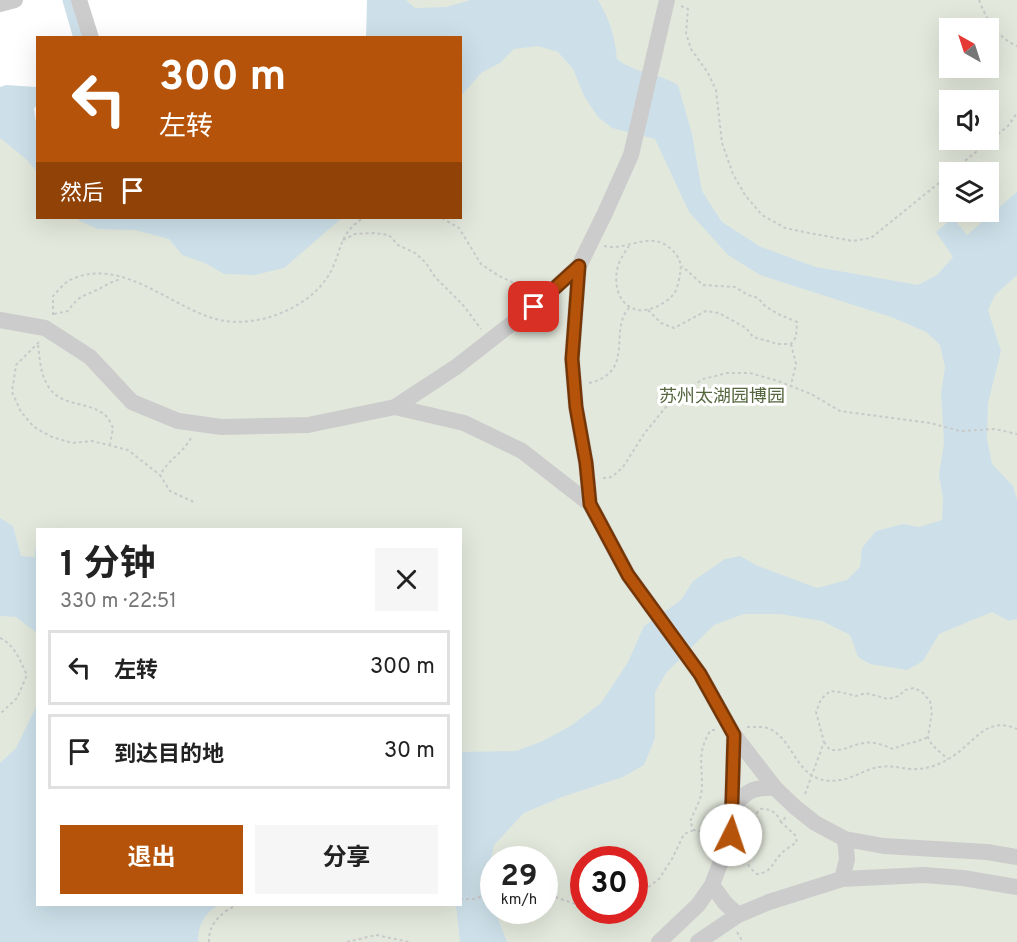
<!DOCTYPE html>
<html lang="zh">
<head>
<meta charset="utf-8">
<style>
	:root { --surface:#fff; --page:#f6f6f6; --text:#222; --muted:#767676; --line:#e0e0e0; --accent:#b45309 }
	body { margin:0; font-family:Overpass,"Noto Sans SC",sans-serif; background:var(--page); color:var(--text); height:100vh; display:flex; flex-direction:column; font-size:22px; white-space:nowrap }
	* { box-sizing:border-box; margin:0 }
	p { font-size:20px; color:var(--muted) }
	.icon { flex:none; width:33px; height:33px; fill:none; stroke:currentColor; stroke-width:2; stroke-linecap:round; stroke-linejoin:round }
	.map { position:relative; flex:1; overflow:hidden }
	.panel { position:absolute; left:36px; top:528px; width:426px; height:378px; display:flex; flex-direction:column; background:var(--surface); border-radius:0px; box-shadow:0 6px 24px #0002 }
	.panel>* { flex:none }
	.guide { position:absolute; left:36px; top:36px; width:426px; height:183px; border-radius:0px; box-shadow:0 6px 24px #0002; background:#b45309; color:#fff; overflow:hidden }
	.needle { width:39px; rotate:321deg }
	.buttons { position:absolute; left:939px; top:18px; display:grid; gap:12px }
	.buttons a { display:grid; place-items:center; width:60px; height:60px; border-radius:0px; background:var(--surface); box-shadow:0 6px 24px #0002; font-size:30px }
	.speed { position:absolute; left:480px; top:846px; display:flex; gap:12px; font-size:30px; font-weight:700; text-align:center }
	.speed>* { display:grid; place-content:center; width:78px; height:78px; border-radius:50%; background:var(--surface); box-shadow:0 6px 24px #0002; line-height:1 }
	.speed small { font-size:15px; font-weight:400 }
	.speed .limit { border:9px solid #d22; background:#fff; color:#111 }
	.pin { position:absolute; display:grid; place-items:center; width:51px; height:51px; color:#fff; margin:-26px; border-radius:12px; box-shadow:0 3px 9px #0006 }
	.me { position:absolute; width:66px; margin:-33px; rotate:4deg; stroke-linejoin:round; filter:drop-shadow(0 0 4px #0008) }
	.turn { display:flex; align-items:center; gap:21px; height:126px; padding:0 24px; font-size:27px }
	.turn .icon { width:78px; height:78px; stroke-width:2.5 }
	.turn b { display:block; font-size:42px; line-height:51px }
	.then { display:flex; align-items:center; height:57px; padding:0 24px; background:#0003; gap:12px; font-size:22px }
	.round { display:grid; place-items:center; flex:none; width:63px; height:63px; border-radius:0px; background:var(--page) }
	.summary { display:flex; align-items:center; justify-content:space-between; height:102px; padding:0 24px }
	h1 { font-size:36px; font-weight:700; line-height:45px }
	.action { display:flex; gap:12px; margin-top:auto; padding:12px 24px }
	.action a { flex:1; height:69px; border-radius:0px; background:var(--accent); color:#fff; font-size:24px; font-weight:700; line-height:69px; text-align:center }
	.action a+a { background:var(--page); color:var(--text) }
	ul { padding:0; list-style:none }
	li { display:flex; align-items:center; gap:18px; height:75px; margin:0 12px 9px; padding:0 12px; border:3px solid var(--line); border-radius:0px }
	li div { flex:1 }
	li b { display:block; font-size:22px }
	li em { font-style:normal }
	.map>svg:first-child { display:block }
	.green { fill:#e3e8dc; fill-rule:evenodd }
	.water { fill:#cde0e9 }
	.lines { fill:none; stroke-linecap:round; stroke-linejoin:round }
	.canal { stroke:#cde0e9; stroke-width:15 }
	.path { stroke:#c9c9c9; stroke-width:2; stroke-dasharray:3 3; stroke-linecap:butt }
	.minor { stroke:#ccc; stroke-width:16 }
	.route-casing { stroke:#753606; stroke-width:15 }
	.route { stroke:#b45309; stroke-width:10 }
	.labels { text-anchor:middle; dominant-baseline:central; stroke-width:6; stroke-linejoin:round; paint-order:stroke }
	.park-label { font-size:18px; fill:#566740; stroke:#fff }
</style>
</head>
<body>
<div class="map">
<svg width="1017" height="942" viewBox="0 0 1017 942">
	<rect width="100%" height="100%" fill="#fff"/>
	<path class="green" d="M381 0H1017V942H0V119L37 153 38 218H460V38ZM950 28H988V68H950ZM950 100H988V140H950ZM950 172H988V212H950ZM38 530H460V904H38ZM494 860H544V910H494ZM584 860H634V910H584Z"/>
	<path class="water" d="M367 0H406L415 8 446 7 471 0H598C610 20 615 37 617 59 636 74 657 72 678 85L692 134 702 191 722 222 761 247 816 267 918 285 937 275 953 257 936 232 953 218 967 235 1017 192V275L995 295 988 310 1001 351 988 403 987 439 992 464 1013 486 1017 500V619L1009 621 992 612 939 634 923 661 907 670 870 664 858 657 850 635 822 621 780 614H744L714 625 666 673 655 692V738L644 765 623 777 562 797 524 813 494 845 488 876 494 910 495 911 507 942H460L456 905 460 904 461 752 516 751 543 741 572 725 601 703 628 662 644 626 681 600 693 581 725 559 740 556 758 566 817 588 847 580 860 567 862 548 876 531 903 524 919 527 942 520 943 498 939 475 944 443 941 393 945 367 940 345 926 332 891 317 760 275 728 255 689 212 655 139 612 128 598 117 584 96 573 69 558 52 538 46 514 49 500 63 481 73 463 94H461L460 38H366Z
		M6 85 37 87V104L34 109 37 129V172L26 159 0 138V87Z
		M77 218H342L284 268 255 275 224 274 205 263 182 255 169 239 135 230 98 229 80 221Z
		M0 518 13 526 21 556 35 557V549L37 550V633L16 617 0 616Z
		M37 705 38 904 218 905C204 914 198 925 198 942H0V763L16 748Z"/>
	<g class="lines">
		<path class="canal" d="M70 0 81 38"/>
		<path class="path" d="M979 0C986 19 998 38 1017 46
			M681 6 688 9 686 33 691 49 708 73 716 90 722 143 733 174 745 195 762 215 785 228 809 233 853 241 871 238 950 174
			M951 172 1008 126 1017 113
			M442 218 459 228 481 264 499 276 512 282 524 297
			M343 240 355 234 374 233 389 235 398 245 415 253 426 263 435 277 463 305 481 329
			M604 246C623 251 647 234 664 244 676 251 683 261 680 274 679 279 678 287 675 292 670 300 661 305 653 308 625 318 611 291 618 266 620 259 625 252 629 246
			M648 310 661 323 674 328 706 311 719 313 746 328 753 337 778 344H791L796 337 797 322 778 314 765 306 758 298 748 295 735 287 703 285 682 266
			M54 314 68 311C80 294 83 297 99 289 106 285 113 281 121 279
			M53 315V296C58 291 64 283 70 280 124 254 175 313 225 321 240 323 256 321 270 317 296 309 322 292 333 267 343 244 340 234 363 218
			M39 342 16 365 12 392 21 412 34 427 52 437 72 443 92 441 128 450 160 475
			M791 344 796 364 791 385
			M38 345C40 359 40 373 48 386 61 408 89 400 106 416 109 419 111 424 113 428L110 444
			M589 383C636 372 608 331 629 308
			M657 398 665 408
			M191 438C183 453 168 460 160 475L170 491 196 503
			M603 478 612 477 623 467 644 434 665 408 683 392 703 379 727 373H750L778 381 811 394 840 411 930 423 960 431 995 429 1017 434
			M0 638C15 645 20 661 27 675L17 698 0 714
			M747 727C755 727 763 726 770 729 797 742 796 787 840 780 854 778 866 769 879 767 891 765 899 768 911 769 925 770 939 765 950 758 974 744 985 715 1017 729
			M715 730H711C694 756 705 769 701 795 699 804 693 813 690 822L694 830 716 835
			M824 742 830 750C846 751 850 745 864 743 873 741 884 745 893 749 905 743 916 743 928 737
			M805 794 824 742 816 712 821 699 830 691 840 692 856 696 866 693 888 699 899 696 905 690 914 688 922 692 930 701 932 712 928 737 932 745 948 759
			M745 841C754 833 751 818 760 809 771 808 777 813 781 822L786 817
			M746 841C742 855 746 866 757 874 772 872 771 865 780 855 784 850 791 846 797 842L795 835 781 822
			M544 893 584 907
			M634 898 659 879 672 859 684 834 694 830
			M460 899H474L494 892
			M390 904H395
			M737 932 743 942
			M209 942C208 923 223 911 239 904
			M347 942 376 935 409 942"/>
		<path class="minor" d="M79 0 91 38
			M0 4 15 0
			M579 266 572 359 576 407 586 463 590 504
			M0 320 45 328 90 357 132 402 178 421 222 427 308 425 395 407 464 423 522 451 590 504 628 575 700 674 734 735 775 788 795 807 815 823 845 839 884 846 987 852 1017 857
			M395 407 456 367 533 307 579 266 605 213 631 155 667 0
			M734 735 731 835 712 885 725 903 738 915
			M733 806C748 790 754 787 775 788
			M842 879 924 875 963 878 1017 887
			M659 942 698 905 712 885
			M698 942 738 915 769 902 842 879 847 859 845 839"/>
	</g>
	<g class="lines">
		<defs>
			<path id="route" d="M534 307 579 266 572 359 576 407 586 463 590 504 628 575 700 674 734 735 731 835"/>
		</defs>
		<use href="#route" class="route-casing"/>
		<use href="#route" class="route"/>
	</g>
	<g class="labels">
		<g class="park-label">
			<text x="722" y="397">苏州太湖园博园</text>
		</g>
	</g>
</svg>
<div class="buttons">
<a><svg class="needle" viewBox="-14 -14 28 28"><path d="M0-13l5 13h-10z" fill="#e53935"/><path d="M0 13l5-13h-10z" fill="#767676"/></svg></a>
<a><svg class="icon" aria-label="sound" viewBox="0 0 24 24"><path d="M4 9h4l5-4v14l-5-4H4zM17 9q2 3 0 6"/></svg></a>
<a><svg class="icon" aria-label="layers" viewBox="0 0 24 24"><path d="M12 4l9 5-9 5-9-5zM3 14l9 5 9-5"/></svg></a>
</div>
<div class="speed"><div>29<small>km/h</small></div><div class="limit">30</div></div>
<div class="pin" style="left:534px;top:307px;background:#d93025"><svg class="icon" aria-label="arrive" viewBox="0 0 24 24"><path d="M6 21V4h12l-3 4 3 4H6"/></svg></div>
<svg class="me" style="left:731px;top:835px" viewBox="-20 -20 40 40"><circle r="19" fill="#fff"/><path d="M0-13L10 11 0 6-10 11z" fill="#b45309"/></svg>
<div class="guide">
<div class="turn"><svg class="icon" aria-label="left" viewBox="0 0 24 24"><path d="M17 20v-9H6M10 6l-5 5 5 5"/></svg><div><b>300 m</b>左转</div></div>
<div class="then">然后<svg class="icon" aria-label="arrive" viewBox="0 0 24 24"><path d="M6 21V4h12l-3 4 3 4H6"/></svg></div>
</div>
<section class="panel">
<div class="summary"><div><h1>1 分钟</h1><p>330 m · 22:51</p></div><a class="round"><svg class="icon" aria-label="close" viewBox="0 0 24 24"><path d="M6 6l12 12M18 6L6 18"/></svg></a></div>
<ul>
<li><svg class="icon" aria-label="left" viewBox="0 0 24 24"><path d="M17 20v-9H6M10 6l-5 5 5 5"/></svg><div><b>左转</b></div><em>300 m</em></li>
<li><svg class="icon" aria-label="arrive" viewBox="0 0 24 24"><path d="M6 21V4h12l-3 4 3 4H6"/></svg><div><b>到达目的地</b></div><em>30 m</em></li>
</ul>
<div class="action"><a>退出</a><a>分享</a></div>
</section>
</div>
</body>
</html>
